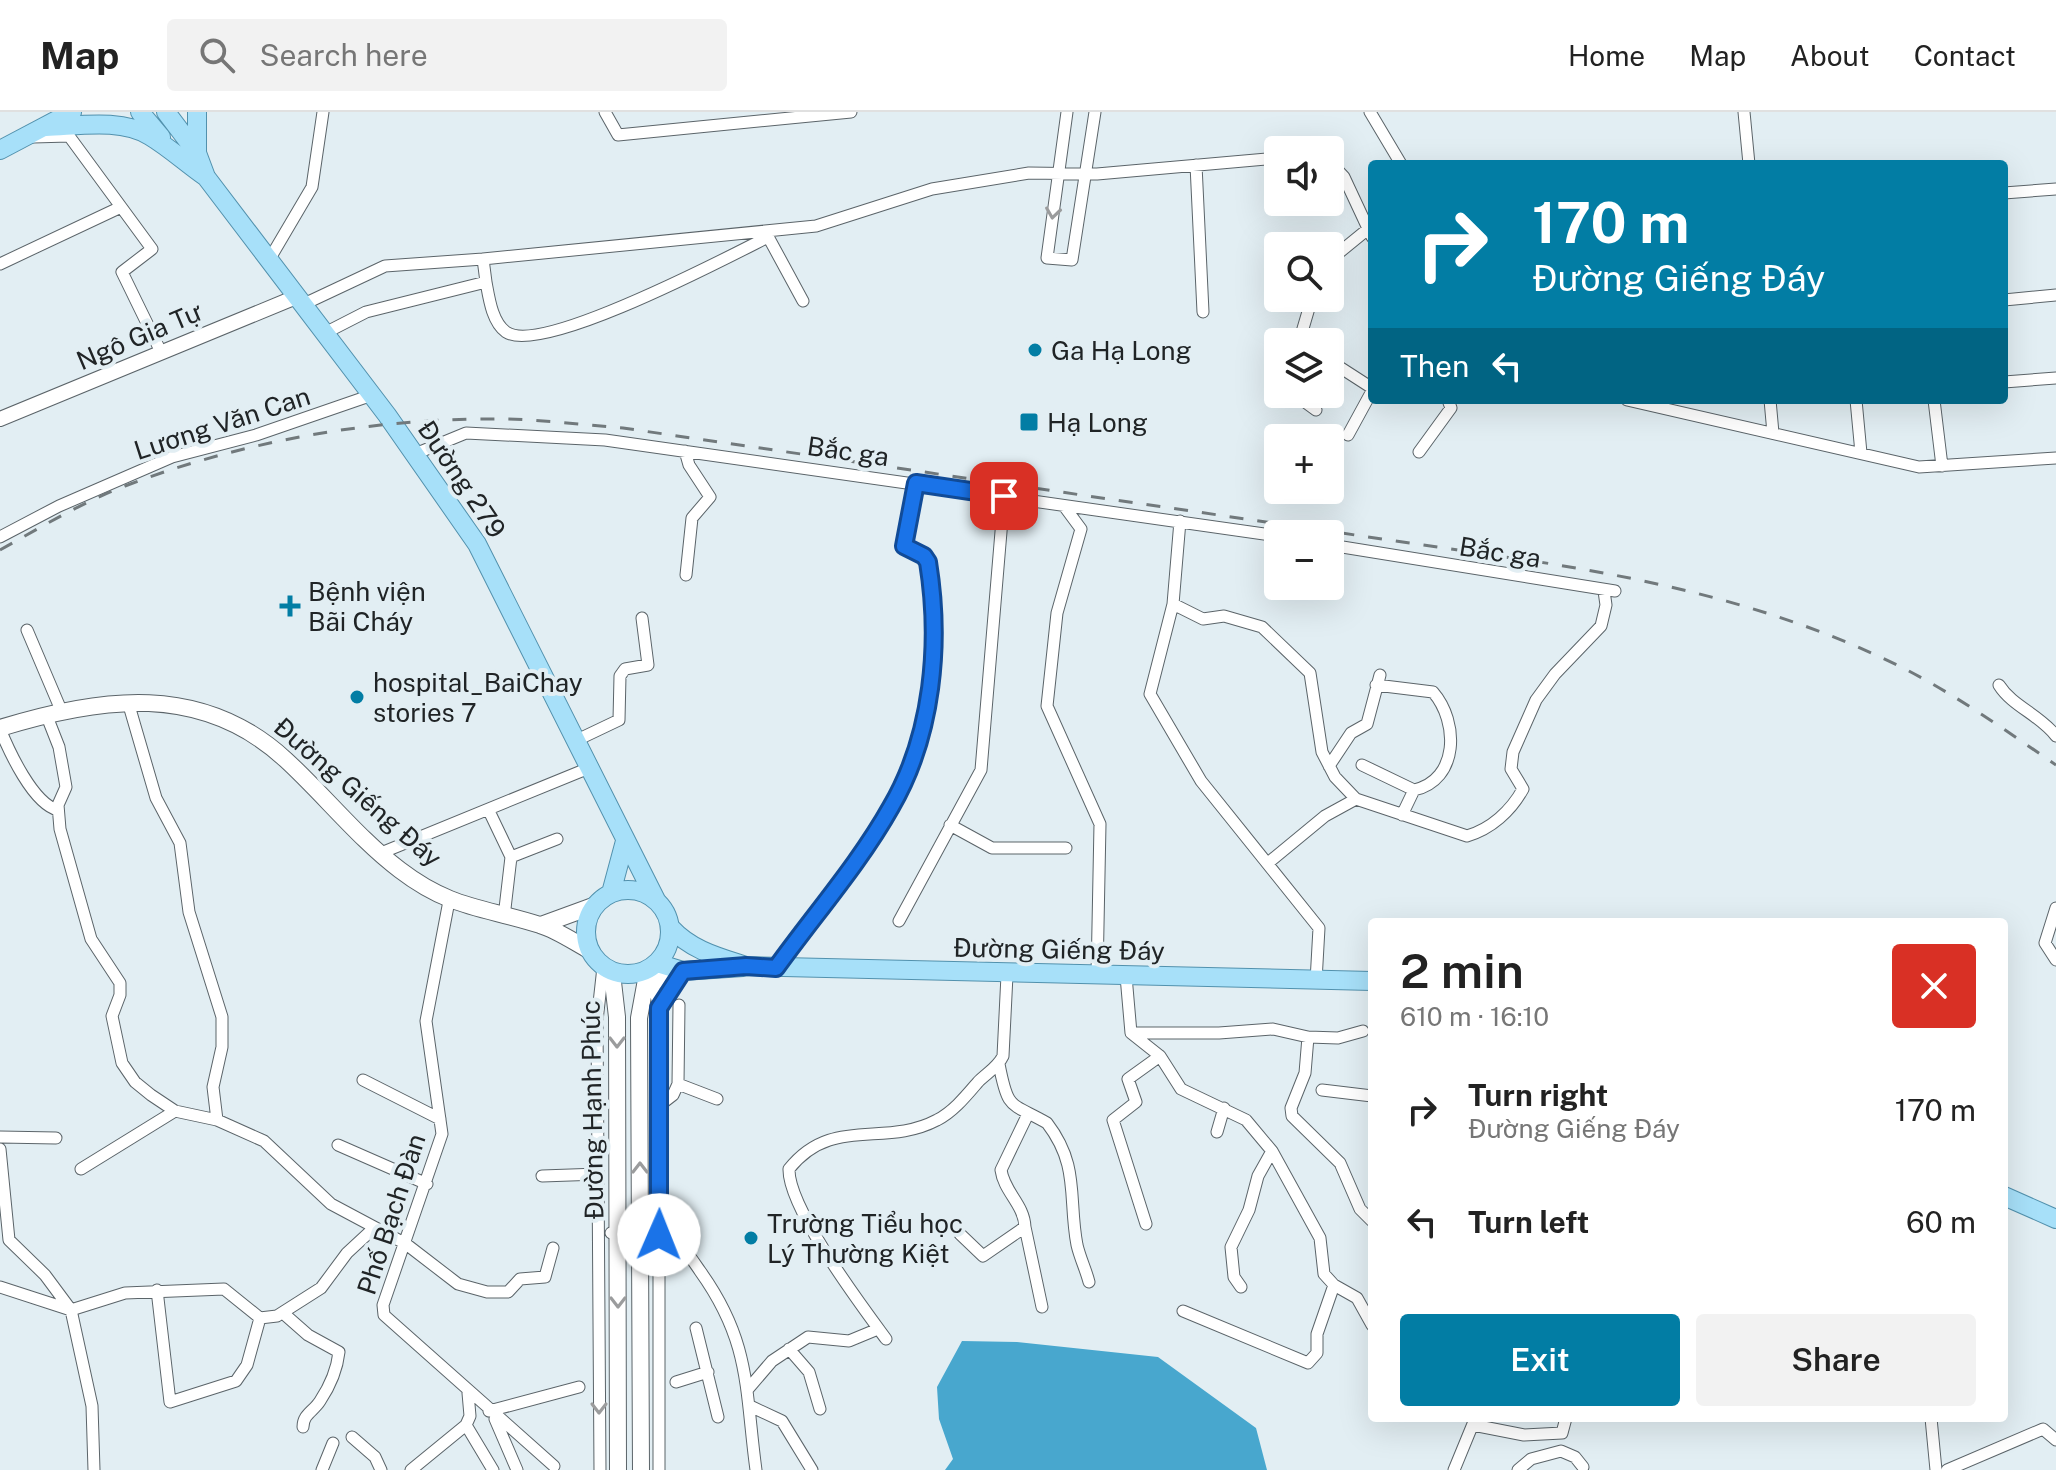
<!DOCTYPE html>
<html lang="en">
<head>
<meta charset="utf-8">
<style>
	:root { --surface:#fff; --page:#f2f2f2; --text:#222; --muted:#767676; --line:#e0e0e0; --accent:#027da4 }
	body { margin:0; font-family:"Public Sans",sans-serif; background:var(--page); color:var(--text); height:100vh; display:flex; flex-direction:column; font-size:30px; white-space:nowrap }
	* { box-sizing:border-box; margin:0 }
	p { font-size:26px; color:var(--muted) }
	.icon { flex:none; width:44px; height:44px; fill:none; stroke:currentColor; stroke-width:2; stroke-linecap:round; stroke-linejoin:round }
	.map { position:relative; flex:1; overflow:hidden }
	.drawer { position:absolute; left:1368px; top:806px; width:640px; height:504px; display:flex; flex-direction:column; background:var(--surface); border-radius:8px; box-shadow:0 8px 32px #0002 }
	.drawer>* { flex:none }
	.hud { position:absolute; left:1368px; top:48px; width:640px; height:244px; border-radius:8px; box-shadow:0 8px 32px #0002; background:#027da4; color:#fff; overflow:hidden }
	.tools { position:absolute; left:1264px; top:24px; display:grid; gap:16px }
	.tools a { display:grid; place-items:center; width:80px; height:80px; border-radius:8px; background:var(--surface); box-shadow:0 8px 32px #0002; font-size:40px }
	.pin { position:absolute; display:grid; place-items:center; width:68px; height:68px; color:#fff; margin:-34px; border-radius:16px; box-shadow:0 4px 12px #0006 }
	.me { position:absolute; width:88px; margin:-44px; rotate:1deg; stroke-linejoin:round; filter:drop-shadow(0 0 6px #0008) }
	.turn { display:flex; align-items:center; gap:28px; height:168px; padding:0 32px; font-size:36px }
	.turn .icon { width:104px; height:104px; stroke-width:2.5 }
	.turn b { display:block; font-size:56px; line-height:68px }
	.then { display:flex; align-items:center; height:76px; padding:0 32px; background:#0003; gap:16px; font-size:30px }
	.round { display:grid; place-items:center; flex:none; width:84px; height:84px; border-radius:8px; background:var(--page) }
	.head { display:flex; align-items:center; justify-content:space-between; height:136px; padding:0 32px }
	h1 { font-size:48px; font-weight:600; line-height:60px }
	.button { display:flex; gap:16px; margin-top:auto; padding:16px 32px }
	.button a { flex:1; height:92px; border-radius:8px; background:var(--accent); color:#fff; font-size:32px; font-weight:600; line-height:92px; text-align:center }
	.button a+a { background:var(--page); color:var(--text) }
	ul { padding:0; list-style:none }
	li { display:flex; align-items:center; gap:24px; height:112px; padding:0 32px }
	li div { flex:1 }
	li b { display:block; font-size:30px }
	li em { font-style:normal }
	header { display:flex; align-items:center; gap:48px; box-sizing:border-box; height:112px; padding:0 40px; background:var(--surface); border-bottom:2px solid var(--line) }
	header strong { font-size:38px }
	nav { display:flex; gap:44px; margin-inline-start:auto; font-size:28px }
	.search { width:560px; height:72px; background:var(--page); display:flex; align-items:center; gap:20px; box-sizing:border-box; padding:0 28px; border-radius:8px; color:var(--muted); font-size:30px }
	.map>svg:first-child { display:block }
	.water { fill:#48a7ce }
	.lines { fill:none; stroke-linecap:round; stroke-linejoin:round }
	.minor-casing { stroke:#5b6469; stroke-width:13 }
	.tertiary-casing { stroke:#5b6469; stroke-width:16 }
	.secondary-casing { stroke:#5b6469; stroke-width:18 }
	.primary-casing { stroke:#5291ad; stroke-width:20 }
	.minor { stroke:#fff; stroke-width:11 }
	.tertiary { stroke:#fff; stroke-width:14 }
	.secondary { stroke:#fff; stroke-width:16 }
	.primary { stroke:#a7e0f9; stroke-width:18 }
	.rail { stroke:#71797c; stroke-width:3; stroke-dasharray:14 14; stroke-linecap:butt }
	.oneway { stroke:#9b9c9d }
	.route-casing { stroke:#114b97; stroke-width:20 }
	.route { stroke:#1a73e8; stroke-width:14 }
	.poi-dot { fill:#027da4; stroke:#e2eef3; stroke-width:3 }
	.labels { text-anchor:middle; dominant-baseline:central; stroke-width:8; stroke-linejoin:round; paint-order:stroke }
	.street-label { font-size:26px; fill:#202426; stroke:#e2eef3 }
	.poi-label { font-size:26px; fill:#202426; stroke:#e2eef3; text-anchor:start }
</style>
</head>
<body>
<header>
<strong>Map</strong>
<div class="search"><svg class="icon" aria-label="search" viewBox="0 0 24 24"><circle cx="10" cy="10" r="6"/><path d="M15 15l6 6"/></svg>Search here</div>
<nav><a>Home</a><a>Map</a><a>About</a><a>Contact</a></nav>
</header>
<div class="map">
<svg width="2056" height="1358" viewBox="0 0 2056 1358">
	<rect width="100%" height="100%" fill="#e2eef3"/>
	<path class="water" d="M962 1229 1017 1230 1158 1245 1256 1316 1267 1358H945L953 1347 939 1307 937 1275Z"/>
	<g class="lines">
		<defs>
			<path id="minor" d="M605 0 618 23 851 0
				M1067 0 1047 146 1072 148 1095 0
				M1370 0 1401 52
				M1744 0 1749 52
				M33 25 69 24 152 137 122 160 161 240
				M1330 50 1344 65 1372 125
				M1196 53 1203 200
				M2004 81 2056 77
				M765 119 803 189
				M269 148 312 75 323 0
				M1330 148 1368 117
				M0 152 121 95
				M486 170C489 186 492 210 506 220 541 244 728 145 768 125
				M2004 188 2056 183
				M302 193 385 154 483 147
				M325 221 366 200 486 170 483 147 816 114 932 77 1029 61 1097 62 1278 46
				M1299 230 1312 186
				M1341 256 1372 276
				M2004 270 2056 266
				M1300 282 1301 287 1316 298
				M1627 288 1919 355 2056 346
				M1770 288 1773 321
				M1856 288 1861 341
				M1934 288 1942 354
				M1348 323 1372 279
				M685 339 689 353 710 385 692 406 686 463
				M1419 340 1451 296 1448 288
				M415 342 466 321 605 328 1278 424
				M1064 394 1081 417 1057 501 1047 594 1100 712 1097 864
				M1180 409 1173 492 1150 582 1201 669 1319 816 1316 869
				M0 425 59 394 172 345 256 323 372 283
				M1330 433 1615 479
				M1173 492 1203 507 1224 504 1262 515 1310 561 1322 640 1335 665 1356 687 1467 724C1491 717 1511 699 1523 677L1511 657 1513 640 1536 588 1555 562 1601 514 1606 493 1604 479
				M27 518 61 598
				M1376 573 1433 580C1459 610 1459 668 1414 678L1402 703
				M1999 573C2012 594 2040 603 2056 624
				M128 590 156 686 180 731 189 800 222 905V935L213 975 217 1008
				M46 602 59 635 66 675 58 693 60 717 91 827 120 871V883L112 904 122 951 135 970 151 983 175 999 217 1008 264 1029 331 1092 406 1132 458 1172 487 1180H508L520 1167 545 1165 553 1136
				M0 617C9 639 33 692 58 698
				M577 628 619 608 620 564 625 557 648 553 642 506
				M1362 653 1414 678
				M1329 654 1351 621 1367 612 1380 563
				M489 699 511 745 504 805
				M950 713 992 736H1066
				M381 741 589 656
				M511 745 557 727
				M1268 751 1325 704 1356 687
				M449 789 426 909 442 1022 383 1193 384 1203 554 1354
				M2056 796 2045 831 2056 848
				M899 809 981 658 1004 384
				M776 856C813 803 856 752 890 697 930 631 943 522 927 447L904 434 916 371
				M1126 864 1131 921 1160 944 1181 977 1246 1008 1272 1039 1320 1126 1324 1162 1334 1173 1357 1186 1372 1213
				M652 868 659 896V1358
				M660 896 683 860
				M1132 921H1219L1273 917 1308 925 1338 926 1363 919
				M1308 925 1305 961 1291 996 1292 1004 1340 1051 1360 1097 1372 1109
				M999 952C1008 999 1010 990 1047 1011 1080 1054 1068 1086 1077 1133 1080 1146 1086 1158 1089 1170
				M363 968 440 1007
				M678 972 717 987
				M1322 978 1372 984
				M660 993 673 983 678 972 679 893
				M1217 1020 1224 996
				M0 1025 56 1026
				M338 1033 427 1072
				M0 1037 9 1128 45 1163 71 1198 92 1294 94 1358
				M81 1057 175 999
				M542 1064 599 1062
				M1146 1112 1113 1008 1136 990 1128 967 1160 944
				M1025 1115 1042 1195
				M611 1121C628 1120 651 1118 667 1125 682 1131 691 1146 700 1159 751 1230 745 1277 756 1358
				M960 1122 983 1144 1025 1115C1024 1092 1004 1080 1001 1058L1027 1004
				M0 1175 71 1198 125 1181 224 1177 260 1206 277 1204 321 1176 347 1141 374 1116
				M1241 1175 1234 1165 1231 1135 1249 1098 1258 1064 1272 1039
				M157 1178 170 1290 236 1269 247 1253 260 1206
				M1183 1199 1308 1251 1317 1241V1222L1334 1173
				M283 1201 308 1223 339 1240C337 1258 330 1274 320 1289 314 1299 303 1302 303 1315
				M696 1216 718 1305
				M886 1227C861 1193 788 1096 789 1057 832 1003 884 1036 937 1008 953 1000 966 984 978 970 987 961 998 955 1003 944L1007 863
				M789 1237 809 1260 820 1297
				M676 1270 708 1260
				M748 1277 772 1249 808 1225 849 1229 878 1217
				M750 1294 782 1309 812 1358
				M489 1299 579 1275
				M1931 1306 1936 1358
				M495 1307 517 1358
				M466 1313 493 1358
				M1473 1313 1524 1323 1562 1321 1566 1306
				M352 1325 375 1345 381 1358
				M322 1358 333 1331
				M411 1358 466 1313 470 1304 468 1281
				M600 1358 597 909 603 855
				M1454 1358 1475 1307
				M1518 1358 1531 1347 1561 1339 1575 1345 1583 1355
				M1947 1358 2043 1317 2056 1328"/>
			<path id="tertiary" d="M0 307 296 185"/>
			<path id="secondary" d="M0 616C100 585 202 570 286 648 323 682 361 729 400 758 451 797 484 795 540 813 557 818 574 830 589 838
				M541 813 593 794
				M604 855 613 870 617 905 618 1358
				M644 882 653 870 683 859
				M641 1358 639 906 648 857"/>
			<path id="primary" d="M140 0 161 25
				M166 0 197 41 206 65 387 303 477 432 656 788
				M197 0V41
				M46 15C78 14 121 6 150 24 170 36 187 52 206 65
				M0 38 72 0
				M586 820a42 42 0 1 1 84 0a42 42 0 1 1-84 0Z
				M611 781 625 729
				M671 816C691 838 718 845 746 854L1372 869
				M657 851 683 859 743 855
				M2004 1084 2056 1107"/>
		</defs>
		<use href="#minor" class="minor-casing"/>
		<use href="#tertiary" class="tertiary-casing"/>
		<use href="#secondary" class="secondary-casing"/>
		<use href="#primary" class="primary-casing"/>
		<use href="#minor" class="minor"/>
		<use href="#tertiary" class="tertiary"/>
		<use href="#secondary" class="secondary"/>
		<use href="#primary" class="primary"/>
		<path class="rail" d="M0 438C41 415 81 391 125 374 245 328 380 305 508 307 546 308 585 313 623 316L1533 449C1662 469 1789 498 1907 558 1959 585 2008 620 2056 653"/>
	</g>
	<defs><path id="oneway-chevron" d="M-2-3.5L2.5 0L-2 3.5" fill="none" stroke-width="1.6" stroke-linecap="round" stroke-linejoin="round" transform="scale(2)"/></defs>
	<g class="oneway">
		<use href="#oneway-chevron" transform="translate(1053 101) rotate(98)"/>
		<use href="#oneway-chevron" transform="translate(617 930) rotate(90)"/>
		<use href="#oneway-chevron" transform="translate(640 1056) rotate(-90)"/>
		<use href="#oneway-chevron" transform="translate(618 1190) rotate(90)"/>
		<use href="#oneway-chevron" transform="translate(599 1296) rotate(90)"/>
	</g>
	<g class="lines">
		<defs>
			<path id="route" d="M659 1123V896L683 859 746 854 776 856C814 803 859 752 891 695 933 623 941 531 928 450L924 444 904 434 916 371 1004 384"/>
		</defs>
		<use href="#route" class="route-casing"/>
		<use href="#route" class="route"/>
	</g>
	<g class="poi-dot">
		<circle cx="1035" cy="238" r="8"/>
		<rect x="1019" y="300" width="20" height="20" rx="4"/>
		<path d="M286 482h8v8h8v8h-8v8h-8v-8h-8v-8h8z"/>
		<circle cx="357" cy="585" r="8"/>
		<circle cx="751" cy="1126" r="8"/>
	</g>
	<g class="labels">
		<g class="street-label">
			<text transform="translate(139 224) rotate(-23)">Ngô Gia Tự</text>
			<text transform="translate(222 311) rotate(-18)">Lương Văn Can</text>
			<text transform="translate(848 339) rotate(8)">Bắc ga</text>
			<text transform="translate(462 367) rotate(56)">Đường 279</text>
			<text transform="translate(1500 440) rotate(9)">Bắc ga</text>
			<text transform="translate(358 680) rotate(41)">Đường Giếng Đáy</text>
			<text transform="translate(1059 837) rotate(1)">Đường Giếng Đáy</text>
			<text transform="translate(592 998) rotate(-91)">Đường Hạnh Phúc</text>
			<text transform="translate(391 1102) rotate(-72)">Phố Bạch Đàn</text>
		</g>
		<g class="poi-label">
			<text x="1051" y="238">Ga Hạ Long</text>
			<text x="1047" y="310">Hạ Long</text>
			<text x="308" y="479">Bệnh viện<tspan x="308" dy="30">Bãi Cháy</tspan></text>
			<text x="373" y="570">hospital_BaiChay<tspan x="373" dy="30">stories 7</tspan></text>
			<text x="767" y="1111">Trường Tiểu học<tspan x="767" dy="30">Lý Thường Kiệt</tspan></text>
		</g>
	</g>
</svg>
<div class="tools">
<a><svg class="icon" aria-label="sound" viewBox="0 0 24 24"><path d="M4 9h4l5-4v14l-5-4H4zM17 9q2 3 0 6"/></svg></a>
<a><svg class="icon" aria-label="search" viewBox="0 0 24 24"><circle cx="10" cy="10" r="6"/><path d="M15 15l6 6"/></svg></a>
<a><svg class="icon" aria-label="layers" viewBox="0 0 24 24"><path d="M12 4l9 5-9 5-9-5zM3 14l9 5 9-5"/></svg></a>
<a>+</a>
<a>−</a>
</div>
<div class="pin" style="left:1004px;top:384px;background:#d93025"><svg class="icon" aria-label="arrive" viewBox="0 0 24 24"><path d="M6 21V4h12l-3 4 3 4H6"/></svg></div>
<svg class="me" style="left:659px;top:1123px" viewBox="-20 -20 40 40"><circle r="19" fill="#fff"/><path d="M0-13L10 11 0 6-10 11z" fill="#1a73e8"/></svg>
<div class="hud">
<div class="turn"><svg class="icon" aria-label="right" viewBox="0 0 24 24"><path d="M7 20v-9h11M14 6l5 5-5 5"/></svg><div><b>170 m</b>Đường Giếng Đáy</div></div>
<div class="then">Then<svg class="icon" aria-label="left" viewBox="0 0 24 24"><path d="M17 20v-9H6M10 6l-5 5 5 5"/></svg></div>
</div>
<section class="drawer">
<div class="head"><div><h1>2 min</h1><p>610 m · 16:10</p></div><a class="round" style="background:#d93025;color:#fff"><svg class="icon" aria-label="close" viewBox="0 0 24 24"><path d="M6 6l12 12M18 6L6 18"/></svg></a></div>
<ul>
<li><svg class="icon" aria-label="right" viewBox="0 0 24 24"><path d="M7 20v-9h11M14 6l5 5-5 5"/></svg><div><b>Turn right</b><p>Đường Giếng Đáy</p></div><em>170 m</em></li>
<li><svg class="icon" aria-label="left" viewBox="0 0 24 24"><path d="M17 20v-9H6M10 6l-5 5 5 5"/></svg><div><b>Turn left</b></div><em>60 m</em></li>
</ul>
<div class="button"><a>Exit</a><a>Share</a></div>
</section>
</div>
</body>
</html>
